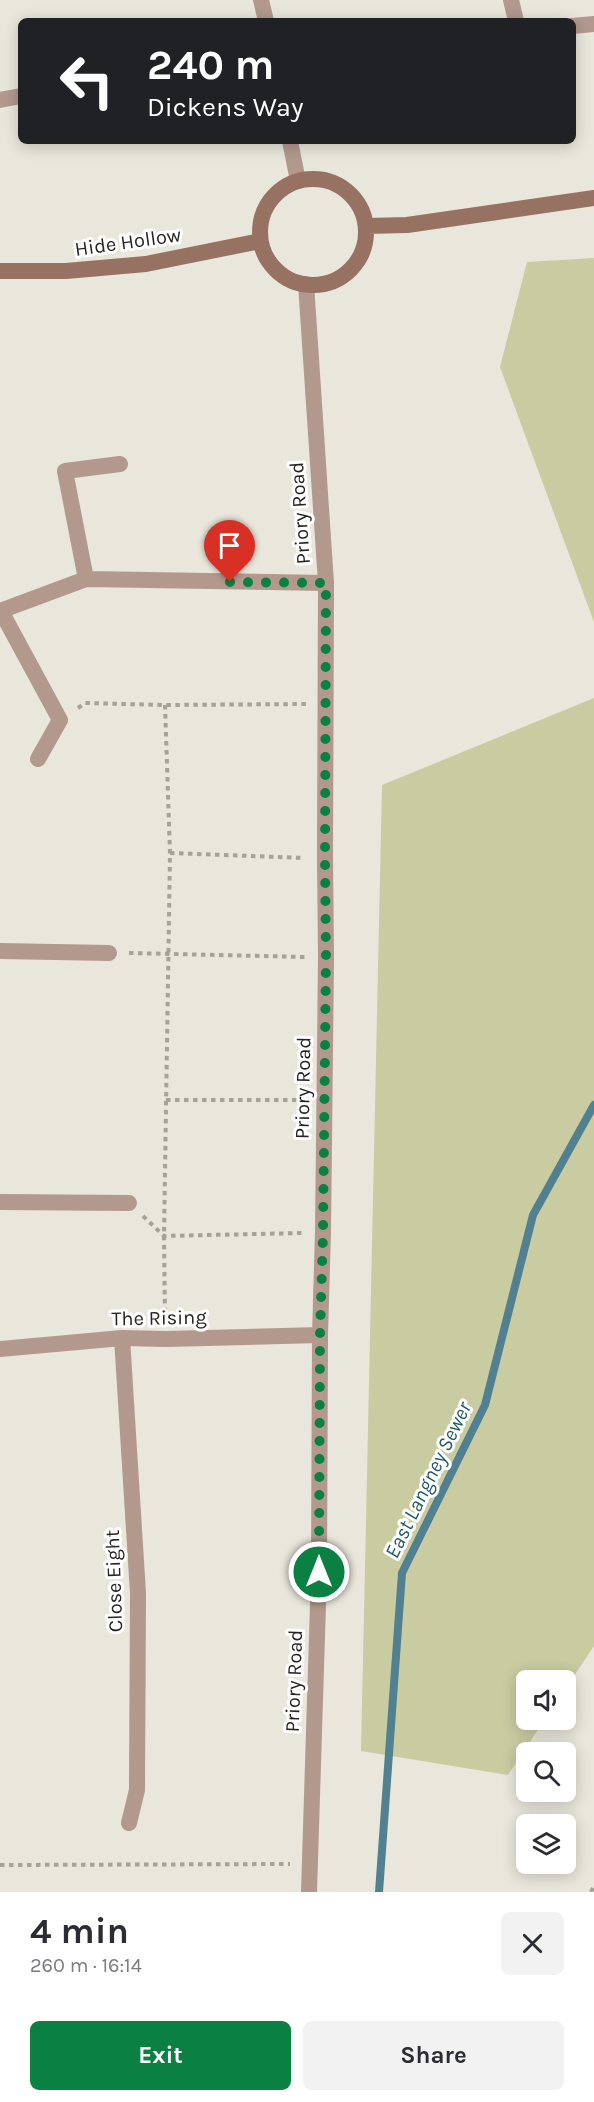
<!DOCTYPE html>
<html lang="en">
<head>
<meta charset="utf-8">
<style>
	:root { --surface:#fff; --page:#f2f2f3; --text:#2b2b33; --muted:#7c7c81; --accent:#0b8043 }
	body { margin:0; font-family:Karla,sans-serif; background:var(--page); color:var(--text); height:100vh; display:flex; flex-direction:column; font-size:22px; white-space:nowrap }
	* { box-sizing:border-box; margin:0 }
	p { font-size:20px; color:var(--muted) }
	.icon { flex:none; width:33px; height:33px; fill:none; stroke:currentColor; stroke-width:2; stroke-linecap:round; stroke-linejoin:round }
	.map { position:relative; height:1892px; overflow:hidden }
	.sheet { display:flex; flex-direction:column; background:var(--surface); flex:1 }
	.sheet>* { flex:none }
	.banner { position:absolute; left:18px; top:18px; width:558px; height:126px; border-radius:9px; box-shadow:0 3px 15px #0003; background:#202124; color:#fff; overflow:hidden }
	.tools { position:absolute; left:516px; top:1670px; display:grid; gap:12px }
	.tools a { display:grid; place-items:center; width:60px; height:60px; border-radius:9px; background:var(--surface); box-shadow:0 3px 15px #0003; font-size:30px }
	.pin { position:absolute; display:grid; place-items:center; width:51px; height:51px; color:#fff; margin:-62px -26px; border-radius:50% 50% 50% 0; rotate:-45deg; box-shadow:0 0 6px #0007 }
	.pin .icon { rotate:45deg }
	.me { position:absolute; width:66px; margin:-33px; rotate:0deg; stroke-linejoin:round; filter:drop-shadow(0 0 4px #0008) }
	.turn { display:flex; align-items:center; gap:21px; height:126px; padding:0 30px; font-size:27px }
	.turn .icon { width:78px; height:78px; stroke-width:2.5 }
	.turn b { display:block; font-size:42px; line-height:51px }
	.round { display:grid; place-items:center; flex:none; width:63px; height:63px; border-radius:9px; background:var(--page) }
	.summary { display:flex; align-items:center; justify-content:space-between; height:102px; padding:0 30px }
	h1 { font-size:36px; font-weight:700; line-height:45px }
	.primary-button { display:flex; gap:12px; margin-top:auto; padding:12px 30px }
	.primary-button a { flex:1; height:69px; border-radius:9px; background:var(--accent); color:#fff; font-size:24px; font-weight:700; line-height:69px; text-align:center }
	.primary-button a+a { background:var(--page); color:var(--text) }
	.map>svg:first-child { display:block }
	.green { fill:#c9cca1 }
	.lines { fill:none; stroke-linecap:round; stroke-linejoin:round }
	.stream { stroke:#518090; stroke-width:8 }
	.path { stroke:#a4a299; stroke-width:4; stroke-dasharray:4.5 4.5; stroke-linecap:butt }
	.minor { stroke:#b2988d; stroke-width:16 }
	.tertiary { stroke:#b2988d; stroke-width:16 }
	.secondary { stroke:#977262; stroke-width:16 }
	.route { stroke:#0b8043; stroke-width:10; stroke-dasharray:0 18 }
	.labels { text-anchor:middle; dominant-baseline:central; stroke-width:6; stroke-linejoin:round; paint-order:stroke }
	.street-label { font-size:20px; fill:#252420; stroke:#fff }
	.water-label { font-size:21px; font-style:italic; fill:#23596c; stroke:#fff }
</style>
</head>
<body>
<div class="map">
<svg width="594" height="1892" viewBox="0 0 594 1892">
	<rect width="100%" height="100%" fill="#e9e6db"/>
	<path class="green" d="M594 258V622L500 367 527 262Z
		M594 698V1646L566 1688V1680H526V1719H545L508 1775 361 1751 382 785Z"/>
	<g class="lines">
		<path class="stream" d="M379 1892 402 1573 485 1405 533 1215 594 1105"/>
		<path class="path" d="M165 705 170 853 164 1236 165 1320
			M78 708 85 703 165 705 306 704
			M170 853 304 858
			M129 953 305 957
			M166 1100H305
			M143 1216 164 1236 302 1233
			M0 1865 290 1864
			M591 1892 594 1886"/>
		<path class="minor" d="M511 0 516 21
			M573 26 594 24
			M0 100 21 96
			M86 579 65 471 120 464
			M0 611 86 579 326 583
			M1 611 60 720 38 759
			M0 951 109 953
			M0 1202 129 1203
			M122 1338 138 1593 137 1790 129 1823
			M0 1349 122 1338 166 1339 320 1335"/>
		<path class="tertiary" d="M261 0 266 21
			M290 141 298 181
			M306 284 326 583 325 858 326 957 323 1232 320 1335 319 1572 309 1892"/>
		<path class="secondary" d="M260 232a53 53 0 1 1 106 0a53 53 0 1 1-106 0Z
			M367 226 407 225 594 198
			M0 271H66L146 264 260 241"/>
	</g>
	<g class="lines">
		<path class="route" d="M230 582 326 583 325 858 326 957 323 1232 320 1335 319 1572"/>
	</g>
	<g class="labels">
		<g class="street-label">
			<text transform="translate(128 242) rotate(-8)">Hide Hollow</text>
			<text transform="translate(300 513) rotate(-94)">Priory Road</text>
			<text transform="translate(303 1088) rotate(-89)">Priory Road</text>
			<text transform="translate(159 1318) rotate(-1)">The Rising</text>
			<text transform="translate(114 1581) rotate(-92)">Close Eight</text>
			<text transform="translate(294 1681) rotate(-88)">Priory Road</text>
		</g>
		<g class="water-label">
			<text transform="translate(428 1480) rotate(-64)">East Langney Sewer</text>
		</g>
	</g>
</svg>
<div class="tools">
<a><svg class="icon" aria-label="sound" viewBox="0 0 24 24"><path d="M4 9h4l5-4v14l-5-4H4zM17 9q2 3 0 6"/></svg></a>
<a><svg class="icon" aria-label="search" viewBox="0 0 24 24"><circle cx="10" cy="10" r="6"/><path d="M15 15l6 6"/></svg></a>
<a><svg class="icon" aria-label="layers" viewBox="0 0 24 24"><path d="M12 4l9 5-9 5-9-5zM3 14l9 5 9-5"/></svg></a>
</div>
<div class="pin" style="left:230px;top:582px;background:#d93025"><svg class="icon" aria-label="arrive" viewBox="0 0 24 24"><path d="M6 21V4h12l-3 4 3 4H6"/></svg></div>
<svg class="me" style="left:319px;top:1572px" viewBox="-20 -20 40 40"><circle r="17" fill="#0b8043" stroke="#fff" stroke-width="3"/><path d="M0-11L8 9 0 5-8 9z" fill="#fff"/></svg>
<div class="banner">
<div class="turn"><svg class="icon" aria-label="left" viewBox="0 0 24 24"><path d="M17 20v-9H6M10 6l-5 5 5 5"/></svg><div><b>240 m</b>Dickens Way</div></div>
</div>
</div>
<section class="sheet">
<div class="summary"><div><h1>4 min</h1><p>260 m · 16:14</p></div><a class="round"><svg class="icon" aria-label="close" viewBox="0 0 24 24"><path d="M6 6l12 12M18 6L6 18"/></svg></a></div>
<div class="primary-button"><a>Exit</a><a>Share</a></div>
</section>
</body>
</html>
